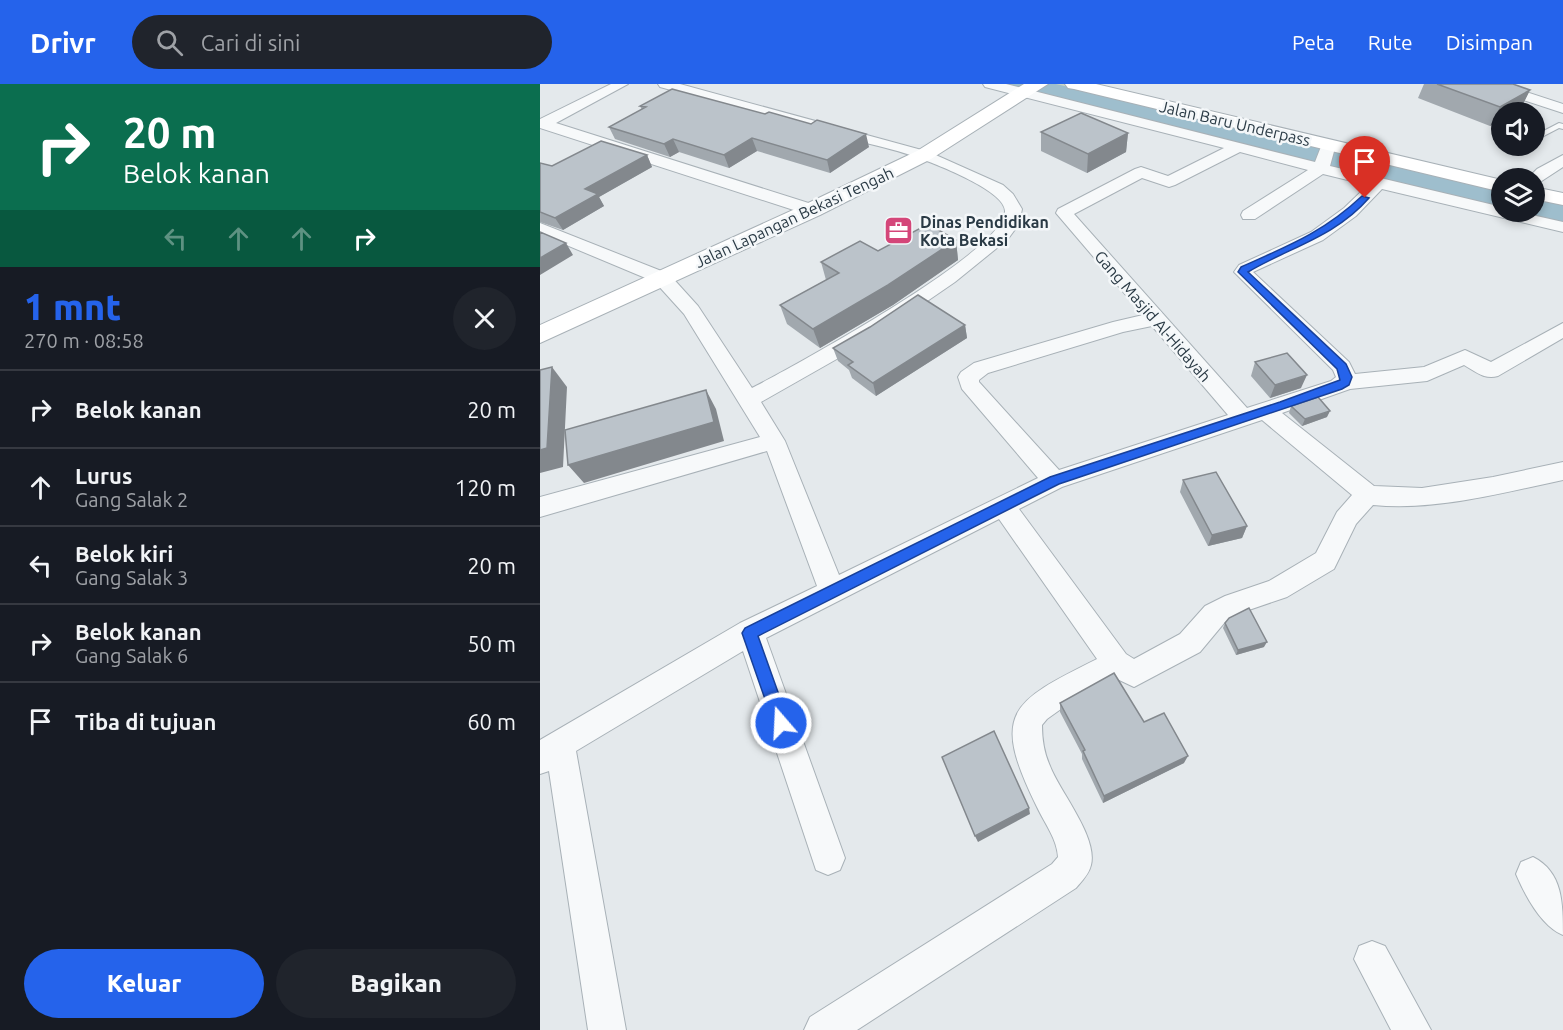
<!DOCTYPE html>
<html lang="id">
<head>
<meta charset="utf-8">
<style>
	:root { --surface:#171b24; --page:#20242c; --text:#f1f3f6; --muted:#9ea1a6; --line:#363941; --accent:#2563eb }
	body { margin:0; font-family:Ubuntu,sans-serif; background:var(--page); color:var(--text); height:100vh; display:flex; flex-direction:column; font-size:22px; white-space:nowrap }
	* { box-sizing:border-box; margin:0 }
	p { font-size:20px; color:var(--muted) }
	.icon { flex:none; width:33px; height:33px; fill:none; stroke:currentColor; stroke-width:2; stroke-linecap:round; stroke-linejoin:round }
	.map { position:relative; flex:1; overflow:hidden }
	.panel { display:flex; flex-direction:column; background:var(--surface); width:540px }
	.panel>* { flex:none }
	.banner { background:#0b6e4f; color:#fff; overflow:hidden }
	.controls { position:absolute; left:951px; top:18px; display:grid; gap:12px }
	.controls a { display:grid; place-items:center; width:54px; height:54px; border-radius:50%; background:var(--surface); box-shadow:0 3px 9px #0003; font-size:30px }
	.pin { position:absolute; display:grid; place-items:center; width:51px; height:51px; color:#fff; margin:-62px -26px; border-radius:50% 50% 50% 0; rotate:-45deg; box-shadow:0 0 6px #0007 }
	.pin .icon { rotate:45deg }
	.me { position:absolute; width:66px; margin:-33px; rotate:341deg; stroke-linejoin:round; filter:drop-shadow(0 0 4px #0008) }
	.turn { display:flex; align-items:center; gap:21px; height:126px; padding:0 24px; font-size:27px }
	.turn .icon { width:78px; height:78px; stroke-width:2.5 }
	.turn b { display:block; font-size:42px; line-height:51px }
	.lanes { display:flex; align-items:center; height:57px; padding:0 24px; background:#0003; justify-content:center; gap:30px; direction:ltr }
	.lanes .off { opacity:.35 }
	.round { display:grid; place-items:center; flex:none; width:63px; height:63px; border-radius:32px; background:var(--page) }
	.overview { display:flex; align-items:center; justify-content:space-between; height:102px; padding:0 24px }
	h1 { font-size:36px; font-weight:800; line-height:45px; color:var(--accent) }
	.primary-button { display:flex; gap:12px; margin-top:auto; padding:12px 24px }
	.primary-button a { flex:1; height:69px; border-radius:36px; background:var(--accent); color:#fff; font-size:24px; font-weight:800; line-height:69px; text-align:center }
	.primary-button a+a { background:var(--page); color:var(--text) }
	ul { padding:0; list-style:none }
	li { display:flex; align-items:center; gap:18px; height:78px; padding:0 24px; border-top:2px solid var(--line) }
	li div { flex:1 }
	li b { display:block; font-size:22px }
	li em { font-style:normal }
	header { display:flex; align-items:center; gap:36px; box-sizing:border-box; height:84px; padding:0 30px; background:var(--accent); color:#fff }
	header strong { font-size:28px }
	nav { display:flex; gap:33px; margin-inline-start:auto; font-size:21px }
	.search { width:420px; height:54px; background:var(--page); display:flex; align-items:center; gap:15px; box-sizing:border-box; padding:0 21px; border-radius:33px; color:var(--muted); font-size:22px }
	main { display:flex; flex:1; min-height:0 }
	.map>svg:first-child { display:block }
	.green { fill:#cdd6c5 }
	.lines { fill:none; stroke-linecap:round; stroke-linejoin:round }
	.river { fill:#9ebecd; fill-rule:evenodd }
	.lane-casing { stroke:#a8b1b7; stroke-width:2 }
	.street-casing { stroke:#a8b1b7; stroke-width:2 }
	.secondary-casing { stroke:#a8b1b7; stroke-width:2 }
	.lane { fill:#f7f9fa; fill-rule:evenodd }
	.street { fill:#f7f9fa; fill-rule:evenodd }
	.secondary { fill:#fff; fill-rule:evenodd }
	.wall { fill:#a1a8ae }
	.shaded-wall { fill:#83888d }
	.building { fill:#bbc3ca; stroke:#83888d; stroke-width:1.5 }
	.route { fill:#2563eb; stroke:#184099; stroke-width:1.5 }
	.labels { text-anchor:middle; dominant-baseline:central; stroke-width:5; stroke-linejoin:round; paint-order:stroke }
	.far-street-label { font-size:16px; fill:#2a3a45; stroke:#f4f7f9 }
	.far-poi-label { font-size:16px; font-weight:bold; fill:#2a3a45; stroke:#f4f7f9; text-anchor:start }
</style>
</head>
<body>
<header>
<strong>Drivr</strong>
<div class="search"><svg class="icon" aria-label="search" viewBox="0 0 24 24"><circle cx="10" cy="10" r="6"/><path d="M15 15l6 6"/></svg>Cari di sini</div>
<nav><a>Peta</a><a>Rute</a><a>Disimpan</a></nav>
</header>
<main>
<section class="panel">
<div class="banner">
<div class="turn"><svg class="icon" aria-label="right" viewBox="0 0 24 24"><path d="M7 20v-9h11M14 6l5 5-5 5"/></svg><div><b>20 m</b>Belok kanan</div></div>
<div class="lanes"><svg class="icon off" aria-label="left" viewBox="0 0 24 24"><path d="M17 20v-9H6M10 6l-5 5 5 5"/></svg><svg class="icon off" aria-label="ahead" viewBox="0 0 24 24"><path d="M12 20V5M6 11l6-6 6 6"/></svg><svg class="icon off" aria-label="ahead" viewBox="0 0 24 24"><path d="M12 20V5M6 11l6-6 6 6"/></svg><svg class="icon" aria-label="right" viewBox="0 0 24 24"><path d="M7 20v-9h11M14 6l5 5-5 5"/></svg></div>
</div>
<div class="overview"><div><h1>1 mnt</h1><p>270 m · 08:58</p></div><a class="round"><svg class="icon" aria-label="close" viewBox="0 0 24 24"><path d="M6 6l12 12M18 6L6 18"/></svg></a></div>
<ul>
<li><svg class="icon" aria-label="right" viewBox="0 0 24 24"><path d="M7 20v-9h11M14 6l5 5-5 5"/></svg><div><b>Belok kanan</b></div><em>20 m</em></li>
<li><svg class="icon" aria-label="ahead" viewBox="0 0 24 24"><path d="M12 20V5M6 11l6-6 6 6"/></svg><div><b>Lurus</b><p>Gang Salak 2</p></div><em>120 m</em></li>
<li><svg class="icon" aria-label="left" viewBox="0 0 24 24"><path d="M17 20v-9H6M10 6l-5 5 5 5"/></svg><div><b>Belok kiri</b><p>Gang Salak 3</p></div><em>20 m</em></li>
<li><svg class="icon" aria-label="right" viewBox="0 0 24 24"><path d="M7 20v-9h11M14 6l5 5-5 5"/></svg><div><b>Belok kanan</b><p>Gang Salak 6</p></div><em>50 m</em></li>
<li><svg class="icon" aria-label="arrive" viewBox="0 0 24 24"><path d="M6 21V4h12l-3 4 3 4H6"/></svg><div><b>Tiba di tujuan</b></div><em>60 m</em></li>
</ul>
<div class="primary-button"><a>Keluar</a><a>Bagikan</a></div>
</section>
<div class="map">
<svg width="1023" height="946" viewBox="0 0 1023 946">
	<rect width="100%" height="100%" fill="#e4e9ec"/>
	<path class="green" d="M450 0H534L961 102 962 128H994L995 109 1023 115V143Z"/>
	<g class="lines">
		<path class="river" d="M459 0H516L962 104V127L464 7Z
			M994 112 1023 119V143L980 132 977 128H994Z"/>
		<defs>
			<path id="lane" d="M1019 39 1023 40V45L1019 44 994 57V52Z"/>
			<path id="street" d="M71 0H88L16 39 278 122 280 126 272 131 266 130 0 44V35Z
				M118 0H140L389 68 463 101 473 110 482 125 479 140 468 155 415 198 332 255 221 318 245 357 299 491 498 394 422 305 418 293 421 288 434 279 573 238 603 231 516 129 518 125 595 85 601 83 628 92 684 64 445 3 443 0H466L775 78 782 60 789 56 796 60 790 82 962 123V128H979L1023 138V148L842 105 816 132 783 156 713 188 809 278 815 290 884 283 925 266 951 278 1023 239V254L958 292C945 296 936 288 924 281L887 297 810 305 742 329 834 402 882 404 953 393 1023 378V396C961 409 897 427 833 421L816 440 794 485 747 513 703 528 685 538 660 568 594 603 575 594 528 620 507 635 502 641C502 655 504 669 510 682 520 708 558 753 551 781 549 790 542 797 536 804L317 946H264L270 933 512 780 518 773C517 755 505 740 497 723 450 628 471 618 557 575L459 435 226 554 305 774 300 786 288 791 276 786 203 567 36 667 86 946H48L9 687 0 690V656L200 539 277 502 227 367 0 433V413L220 353 144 230 115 198 0 150V139L129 190 158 222 212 304C251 284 467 166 465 127 465 107 398 81 379 74 352 64 323 59 296 51 237 35 179 19 120 3ZM700 68 768 86 703 127 701 131 703 135H715L783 90 828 101 804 124 771 148 699 181 694 188 793 286 796 293 791 297 707 324 534 130 602 94 629 103 635 101ZM612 242 688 331 519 386 439 298V296L448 289 583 248ZM722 336 812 411 797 428 776 469 729 497 685 512 665 522 640 550 594 575 586 570 479 425 522 403Z
				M942 0H962L1023 20V29L944 3Z
				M1023 71V83L994 102V94H988L997 85Z
				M993 773C1023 788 1023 820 1023 851 1001 842 985 811 976 790L981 778Z
				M832 857 845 862 891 946H851L814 875 819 862Z"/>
			<path id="secondary" d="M484 0H508L391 75 280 131 0 259V241L264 121 377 67Z
				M525 0H556L962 96V108L534 5 528 4Z
				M994 103 1023 109V121L994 115Z"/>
		</defs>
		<use href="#lane" class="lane-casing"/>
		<use href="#street" class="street-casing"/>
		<use href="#secondary" class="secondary-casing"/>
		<use href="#lane" class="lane"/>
		<use href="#street" class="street"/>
		<use href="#secondary" class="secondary"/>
	</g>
	<path class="wall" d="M884 0H973L990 6 981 24 962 28V35L950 42 878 14Z
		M100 22 329 63 290 89 217 67 189 84 139 68 130 73 75 55 69 43 102 26Z
		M501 48 588 49 586 68 547 89 501 67Z
		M107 71 112 83 59 113 64 122 23 146 0 138V79L12 82Z
		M416 156 418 176 353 221 280 264 247 240 240 221 286 196 281 178 338 167Z
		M425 241 427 254 336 312 312 294 309 286 298 277 293 264Z
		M715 278 761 304 730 314 711 292Z
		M751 322 787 333 762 342 749 329Z
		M643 396 707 442 702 454 668 462 640 408Z
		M685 539 724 563 696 571 683 544Z
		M520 619 604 638 644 679 563 719 542 675V670L520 628Z"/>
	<path class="shaded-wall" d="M990 6 981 24 974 28H962V35L950 42 960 23Z
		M588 49 586 68 547 89 548 70Z
		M326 50 329 63 290 89 287 76Z
		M212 54 217 67 189 84 184 71Z
		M133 55 139 68 130 73 124 60Z
		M107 71 112 83 59 113 64 122 23 146 15 134 45 105Z
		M416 156 418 176 353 221 280 264 273 245Z
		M26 159 33 171 0 191V174Z
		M425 241 427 254 336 312 333 299Z
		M12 283 27 303 23 383 0 389V366Z
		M767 291 761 304 730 314 735 301Z
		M166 306 176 325 184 357 44 399 28 381Z
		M790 327 787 333 762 342 765 335Z
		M707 442 702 454 668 462 672 451Z
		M727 558 724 563 696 571 698 566Z
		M648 672 644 679 563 719 564 712Z
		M489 724 490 730 438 758 435 752Z"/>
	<path class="building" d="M897 0H973L990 6 960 23Z
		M132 5 225 30 229 28 271 40 277 36 326 50 287 76 212 54 184 71 133 55 124 60 69 43 106 23 100 22Z
		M541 29 588 49 548 70 501 48Z
		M61 57 107 71 45 105 58 110 15 134 0 128V79L12 82Z
		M388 140 416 156 348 201 273 245 240 221 299 189 281 178 320 157 338 167Z
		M0 148 26 159 0 174Z
		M378 211 425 241 333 299 308 281 313 278 293 264 330 243Z
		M747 269 767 291 735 301 715 278Z
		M12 283 7 364 0 366V286Z
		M166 306 174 338 28 381 25 346Z
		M778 313 790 327 765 335 751 322Z
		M676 388 707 442 672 451 643 396Z
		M709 524 727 558 698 566 685 539 689 534Z
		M574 589 604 638 624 629 648 672 564 712 543 667 545 666 520 619Z
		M454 647 489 724 435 752 402 673Z"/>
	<path class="route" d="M822 112 829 114C795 153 750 163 708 188L806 280 812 293 809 301 802 305 519 400 218 552 249 639 247 644 241 646 235 644 202 549 205 544 510 393 740 318 800 296 797 285 698 188 701 183C748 162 784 148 822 112Z"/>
	<defs>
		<symbol id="office-square" viewBox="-11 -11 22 22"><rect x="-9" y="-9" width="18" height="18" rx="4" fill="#d44679" stroke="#f4f7f9"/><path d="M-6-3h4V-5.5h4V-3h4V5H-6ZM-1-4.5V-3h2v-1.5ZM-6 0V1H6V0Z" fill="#fff"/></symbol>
	</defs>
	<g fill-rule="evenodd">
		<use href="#office-square" x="342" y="130" width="33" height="33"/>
	</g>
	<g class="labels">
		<g class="far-street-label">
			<text transform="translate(695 39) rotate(13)">Jalan Baru Underpass</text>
			<text transform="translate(254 133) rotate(-25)">Jalan Lapangan Bekasi Tengah</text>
			<text transform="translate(613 232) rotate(49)">Gang Masjid Al-Hidayah</text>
		</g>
		<g class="far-poi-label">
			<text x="380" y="138">Dinas Pendidikan<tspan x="380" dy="18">Kota Bekasi</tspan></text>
		</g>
	</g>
</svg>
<div class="controls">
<a><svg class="icon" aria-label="sound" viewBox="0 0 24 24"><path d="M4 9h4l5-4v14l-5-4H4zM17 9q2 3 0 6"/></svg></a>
<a><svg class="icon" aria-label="layers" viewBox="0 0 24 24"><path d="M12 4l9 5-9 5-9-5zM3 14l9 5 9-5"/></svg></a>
</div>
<div class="pin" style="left:825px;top:114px;background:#d93025"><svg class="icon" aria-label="arrive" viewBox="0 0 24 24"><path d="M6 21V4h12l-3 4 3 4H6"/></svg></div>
<svg class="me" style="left:241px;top:639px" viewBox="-20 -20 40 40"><circle r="17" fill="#2563eb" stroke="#fff" stroke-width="3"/><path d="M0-11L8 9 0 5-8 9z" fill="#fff"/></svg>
</div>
</main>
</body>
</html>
